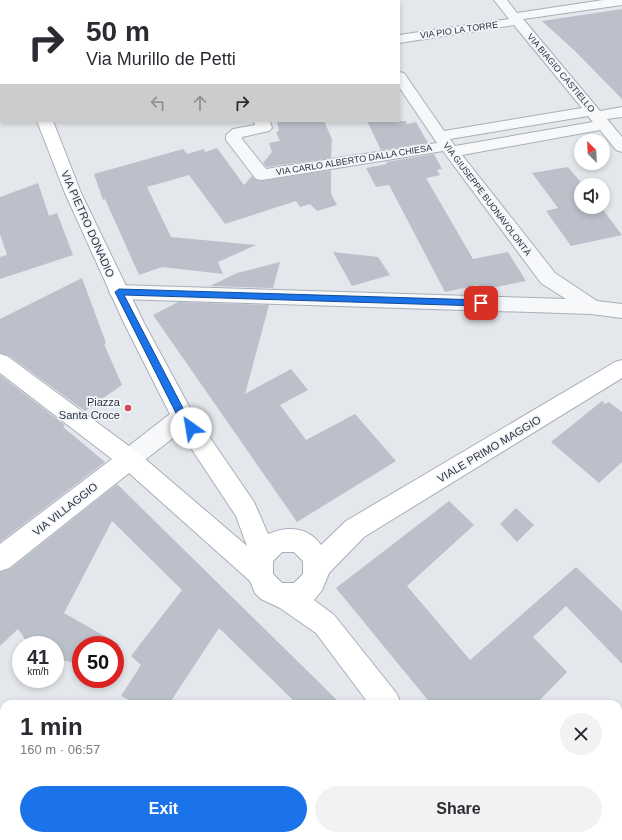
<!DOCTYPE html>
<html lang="en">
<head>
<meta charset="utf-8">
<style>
	:root { --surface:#fff; --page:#f2f2f3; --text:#2b2b33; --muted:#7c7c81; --accent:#1a73e8 }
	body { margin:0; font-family:Helvetica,sans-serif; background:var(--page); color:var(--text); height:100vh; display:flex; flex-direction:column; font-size:15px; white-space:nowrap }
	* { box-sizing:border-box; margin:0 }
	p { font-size:13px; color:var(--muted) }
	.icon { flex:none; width:22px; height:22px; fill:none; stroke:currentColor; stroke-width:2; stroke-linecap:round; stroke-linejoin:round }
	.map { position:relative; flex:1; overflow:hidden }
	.side { position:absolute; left:0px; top:700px; width:622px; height:140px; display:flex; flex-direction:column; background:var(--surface); border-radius:12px 12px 0 0; box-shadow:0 2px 6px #0003 }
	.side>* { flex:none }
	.banner { position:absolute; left:0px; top:0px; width:400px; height:122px; box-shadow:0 2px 6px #0003; background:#fff; color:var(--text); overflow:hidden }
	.needle { width:26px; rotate:336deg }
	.fabs { position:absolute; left:574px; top:134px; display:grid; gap:8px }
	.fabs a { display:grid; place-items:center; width:36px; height:36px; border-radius:50%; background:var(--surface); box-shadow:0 2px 6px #0003; font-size:20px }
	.speed { position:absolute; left:12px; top:636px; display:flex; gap:8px; font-size:20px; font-weight:700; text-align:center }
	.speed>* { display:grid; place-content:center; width:52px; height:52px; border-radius:50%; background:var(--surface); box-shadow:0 2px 6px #0003; line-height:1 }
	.speed small { font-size:10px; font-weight:400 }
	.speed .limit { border:6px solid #d22; background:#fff; color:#111 }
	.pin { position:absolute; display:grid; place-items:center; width:34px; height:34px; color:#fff; margin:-17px; border-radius:8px; box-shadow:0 2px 6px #0006 }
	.me { position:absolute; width:44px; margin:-22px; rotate:328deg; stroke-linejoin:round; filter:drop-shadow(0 0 3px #0008) }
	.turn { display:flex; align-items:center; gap:14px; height:84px; padding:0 20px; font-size:18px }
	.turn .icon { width:52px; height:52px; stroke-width:2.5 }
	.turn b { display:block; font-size:28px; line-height:34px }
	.lanes { display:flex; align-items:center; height:38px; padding:0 20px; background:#0003; justify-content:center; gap:20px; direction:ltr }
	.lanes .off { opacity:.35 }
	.round { display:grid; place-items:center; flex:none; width:42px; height:42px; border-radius:21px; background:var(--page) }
	.head { display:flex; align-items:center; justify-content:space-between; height:68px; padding:0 20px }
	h1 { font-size:24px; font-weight:700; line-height:30px }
	.cta { display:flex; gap:8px; margin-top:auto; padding:8px 20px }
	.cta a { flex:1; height:46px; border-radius:24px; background:var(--accent); color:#fff; font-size:16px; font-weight:700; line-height:46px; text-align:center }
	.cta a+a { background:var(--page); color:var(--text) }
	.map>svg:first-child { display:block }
	.building { fill:#bbc0ca }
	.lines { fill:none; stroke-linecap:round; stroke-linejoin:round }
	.street-casing { stroke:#a9aeb7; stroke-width:2 }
	.secondary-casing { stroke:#a9aeb7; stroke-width:2 }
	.street { fill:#f7f8fa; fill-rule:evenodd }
	.secondary { fill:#fff; fill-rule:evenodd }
	.route { fill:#1a73e8; stroke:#114b97 }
	.poi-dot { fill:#d1495b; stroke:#f4f6f9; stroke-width:1.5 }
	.labels { text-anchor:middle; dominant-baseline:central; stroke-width:3.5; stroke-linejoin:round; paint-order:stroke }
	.far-street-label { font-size:9px; fill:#2b3445; stroke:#f4f6f9 }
	.street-label { font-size:11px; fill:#2b3445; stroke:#f4f6f9 }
	.poi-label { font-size:11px; fill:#2b3445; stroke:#f4f6f9; text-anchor:end }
</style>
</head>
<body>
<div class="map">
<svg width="622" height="840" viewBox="0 0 622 840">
	<rect width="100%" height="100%" fill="#e4e7ec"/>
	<path class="building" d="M622 9V99L576 52 542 21Z
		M277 121H324L332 139 331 158 267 167 263 163 272 152 269 143 280 141 276 132 279 131Z
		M367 121H406L407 124 416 122 428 143 381 150Z
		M217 148 244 185 252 176 256 180 262 181 331 170V194L337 205 317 211 310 204 300 207 296 201 225 224 189 175 147 187 171 237 256 245 218 262 223 274 162 267 139 275 105 199 103 200 94 174 183 149 187 154 204 149 205 152Z
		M434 154 442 169 437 170 440 175 426 178 473 259 508 252 526 281 481 290 478 285 445 292 389 185 376 187 366 168 387 164 386 162Z
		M568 167 583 185H581V207H601L622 235 571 246 546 211 558 208 532 173Z
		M38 183 49 216 57 213 73 255 0 279V257L7 255 0 234V197Z
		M333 252 378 257 390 275 352 286Z
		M280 262 273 288 210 286 237 273Z
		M82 278 106 343 104 344 122 385 85 411 8 355 0 353V319Z
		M178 302 269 305 245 394 291 369 308 390 280 405 306 440 355 414 396 461 297 522 153 315Z
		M0 375 65 425 63 427 105 462 0 542Z
		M602 401 605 404 609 402 622 412V462L599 483 551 442Z
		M117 484 341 704H297L219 628 169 704H137L121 696 141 665 131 656 182 590 112 521 64 613 120 645H81V665L55 658V645H29L18 629 0 646V572L10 569Z
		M449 501 474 525 407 586 470 660 576 567 622 611V664L566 606 533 637 567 672 536 704H431L336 588Z
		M516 508 534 525 517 542 500 524Z"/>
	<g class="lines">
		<defs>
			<path id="street" d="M212 0H224V1H212Z
				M348 0H361V1H348Z
				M494 0H507L517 13 603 0H622V5L523 19 600 111 622 107V117L607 119 622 137V152L616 150 600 130 462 155 555 273 597 301 622 304V318L591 314 119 299 112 297 109 292 112 287 119 285 566 299 541 283 443 151 262 180 256 179 226 140V135L233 129 255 125 254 121H270L272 128 269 131 242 137V139L266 169 437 143 399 87V72L404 73 444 131 582 108 514 25 399 43V35L509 19ZM588 116 593 122 455 146 450 139Z
				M183 408 191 410 194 417 191 424 137 466 129 469 121 466 118 459 121 452 175 410Z"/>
			<path id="secondary" d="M16 0H28V1H16Z
				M37 121H53L81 193 144 323 191 410 254 502 268 534C287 526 308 526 321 545L346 521 615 362 622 360V378L364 537 329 573 322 590 314 600 334 615 397 694 401 704H369L316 633 280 608 261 599 255 593 250 581 129 473 9 568 0 571V544L112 459 0 373V354L7 356 137 452 247 546 236 516 175 424 124 323 65 193ZM282 552H294L303 561V574L294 583H282L273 574V561Z
				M474 836H507L509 840H476Z"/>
		</defs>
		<use href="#street" class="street-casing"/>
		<use href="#secondary" class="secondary-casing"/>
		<use href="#street" class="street"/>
		<use href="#secondary" class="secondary"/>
	</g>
	<path class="route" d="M119 289 481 300 485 303 481 306 124 295 186 414 195 428 194 431C186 434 183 425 179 419L115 292Z"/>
	<circle class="poi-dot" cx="128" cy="408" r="4"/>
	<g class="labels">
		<g class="far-street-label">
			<text transform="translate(459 30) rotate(-8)">VIA PIO LA TORRE</text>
			<text transform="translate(561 73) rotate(50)">VIA BIAGIO CASTIELLO</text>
			<text transform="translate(354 160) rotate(-9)">VIA CARLO ALBERTO DALLA CHIESA</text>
			<text transform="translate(487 199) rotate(53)">VIA GIUSEPPE BUONAVOLONTÀ</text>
		</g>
		<g class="street-label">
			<text transform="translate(88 224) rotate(66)">VIA PIETRO DONADIO</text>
			<text transform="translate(489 449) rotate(-31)">VIALE PRIMO MAGGIO</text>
			<text transform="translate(65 509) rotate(-38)">VIA VILLAGGIO</text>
		</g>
		<g class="poi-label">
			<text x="120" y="402">Piazza<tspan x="120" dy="13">Santa Croce</tspan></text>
		</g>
	</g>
</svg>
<div class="fabs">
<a><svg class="needle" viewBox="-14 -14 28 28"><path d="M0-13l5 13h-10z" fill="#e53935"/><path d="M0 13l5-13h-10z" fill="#7c7c81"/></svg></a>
<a><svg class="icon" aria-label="sound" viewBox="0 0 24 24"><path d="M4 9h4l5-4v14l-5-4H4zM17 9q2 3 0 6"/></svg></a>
</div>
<div class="speed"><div>41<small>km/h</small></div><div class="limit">50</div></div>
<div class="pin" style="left:481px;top:303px;background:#d93025"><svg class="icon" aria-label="arrive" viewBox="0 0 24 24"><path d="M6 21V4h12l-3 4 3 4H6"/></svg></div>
<svg class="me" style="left:191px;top:428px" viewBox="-20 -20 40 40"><circle r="19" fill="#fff"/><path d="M0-13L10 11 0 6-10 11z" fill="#1a73e8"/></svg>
<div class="banner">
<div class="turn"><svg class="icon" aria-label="right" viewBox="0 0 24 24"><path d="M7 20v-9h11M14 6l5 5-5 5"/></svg><div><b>50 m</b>Via Murillo de Petti</div></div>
<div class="lanes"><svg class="icon off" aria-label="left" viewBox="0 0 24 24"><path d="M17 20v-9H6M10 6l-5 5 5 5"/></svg><svg class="icon off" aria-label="ahead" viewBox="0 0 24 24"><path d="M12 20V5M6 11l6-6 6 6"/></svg><svg class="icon" aria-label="right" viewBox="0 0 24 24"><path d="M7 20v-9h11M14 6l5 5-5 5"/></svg></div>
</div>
<section class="side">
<div class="head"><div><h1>1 min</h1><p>160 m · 06:57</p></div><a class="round"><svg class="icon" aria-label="close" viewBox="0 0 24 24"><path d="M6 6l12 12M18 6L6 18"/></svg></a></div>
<div class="cta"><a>Exit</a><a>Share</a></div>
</section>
</div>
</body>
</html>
